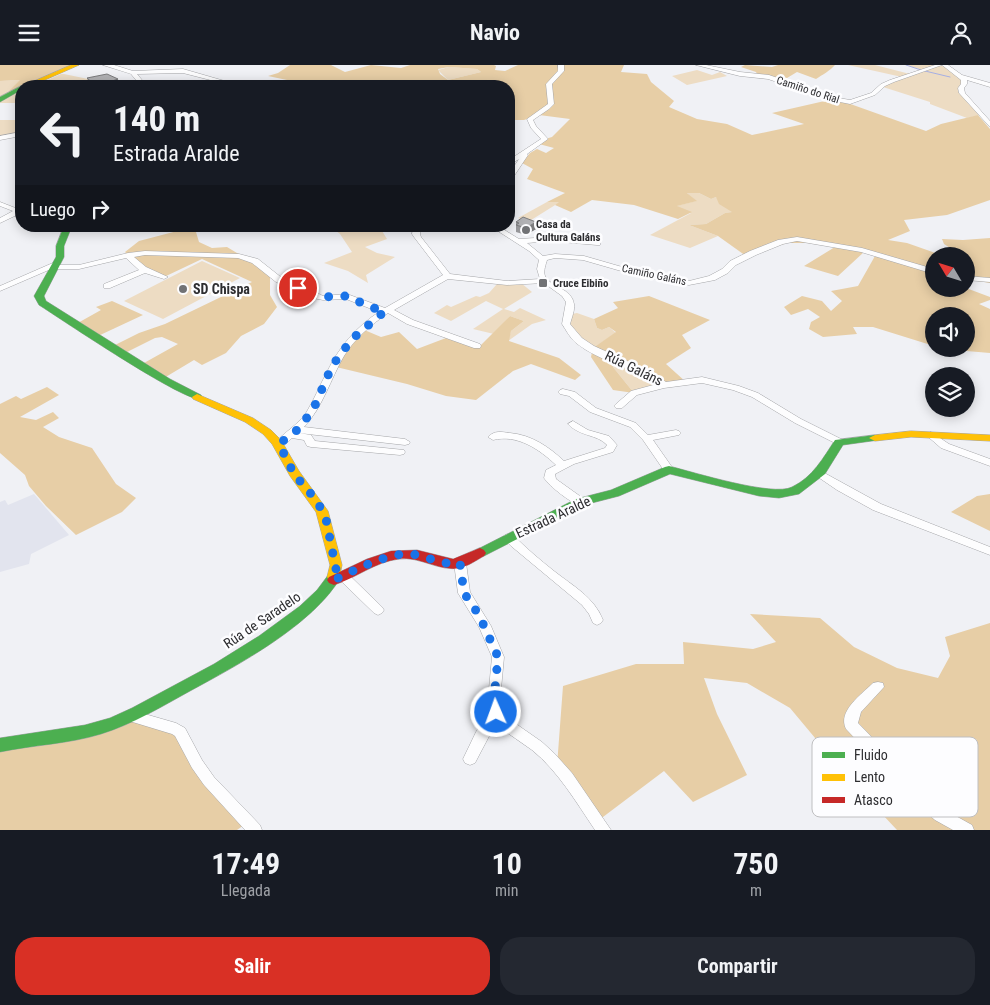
<!DOCTYPE html>
<html lang="es">
<head>
<meta charset="utf-8">
<style>
	:root { --surface:#171b24; --page:#242831; --text:#f1f3f6; --muted:#9ea1a6; --accent:#d93025 }
	body { margin:0; font-family:"Roboto Condensed",sans-serif; background:var(--page); color:var(--text); height:100vh; display:flex; flex-direction:column; font-size:19px; white-space:nowrap }
	* { box-sizing:border-box; margin:0 }
	p { font-size:16px; color:var(--muted) }
	.icon { flex:none; width:28px; height:28px; fill:none; stroke:currentColor; stroke-width:2; stroke-linecap:round; stroke-linejoin:round }
	.map { position:relative; height:765px; overflow:hidden }
	.panel { display:flex; flex-direction:column; background:var(--surface); flex:1 }
	.panel>* { flex:none }
	.hud { position:absolute; left:15px; top:15px; width:500px; height:152px; border-radius:20px; box-shadow:0 2px 12px #0003; background:#171b24; color:var(--text); overflow:hidden }
	.needle { width:32px; rotate:308deg }
	.buttons { position:absolute; left:925px; top:182px; display:grid; gap:10px }
	.buttons a { display:grid; place-items:center; width:50px; height:50px; border-radius:50%; background:var(--surface); box-shadow:0 2px 12px #0003; font-size:25px }
	.pin { position:absolute; display:grid; place-items:center; width:42px; height:42px; color:#fff; margin:-21px; border:2px solid #fff; border-radius:50%; box-shadow:0 1px 5px #0007 }
	.me { position:absolute; width:55px; margin:-28px; rotate:358deg; stroke-linejoin:round; filter:drop-shadow(0 0 4px #0008) }
	.turn { display:flex; align-items:center; gap:18px; height:105px; padding:0 15px; font-size:22px }
	.turn .icon { width:65px; height:65px; stroke-width:2.5 }
	.turn b { display:block; font-size:35px; line-height:42px }
	.then { display:flex; align-items:center; height:48px; padding:0 15px; background:#0003; gap:10px; font-size:19px }
	.eta { display:flex; justify-content:space-evenly; align-items:center; height:85px; text-align:center }
	.eta b { font-size:30px; font-weight:700; line-height:35px }
	.button { display:flex; gap:10px; margin-top:auto; padding:10px 15px }
	.button a { flex:1; height:58px; border-radius:20px; background:var(--accent); color:#fff; font-size:20px; font-weight:700; line-height:58px; text-align:center }
	.button a+a { background:var(--page); color:var(--text) }
	header { display:flex; justify-content:space-between; align-items:center; height:65px; padding:0 15px; background:var(--surface); font-size:22px; font-weight:700 }
	.map>svg:first-child { display:block }
	.built { fill:#e2e4ee }
	.green { fill:#eddcc3 }
	.forest { fill:#e7cea6; fill-rule:evenodd }
	.lines { fill:none; stroke-linecap:round; stroke-linejoin:round }
	.stream { stroke:#a6afe4; stroke-width:1 }
	.street-casing { stroke:#a5a6a9; stroke-width:1 }
	.fast-casing { stroke:#a5a6a9; stroke-width:1 }
	.slow-casing { stroke:#a5a6a9; stroke-width:1 }
	.jam-casing { stroke:#a5a6a9; stroke-width:1 }
	.street { fill:#fdfdfe; fill-rule:evenodd }
	.fast { fill:#4caf50; fill-rule:evenodd }
	.slow { fill:#ffc107; fill-rule:evenodd }
	.jam { fill:#c62828; fill-rule:evenodd }
	.wall { fill:#98989b }
	.shaded-wall { fill:#7c7c7e }
	.building { fill:#b1b1b4; stroke:#7c7c7e }
	.route { stroke:#1a73e8; stroke-width:9; stroke-dasharray:0 16.2 }
	.poi-dot { fill:#717275; stroke:#fdfdff; stroke-width:2 }
	.labels { text-anchor:middle; dominant-baseline:central; stroke-width:5; stroke-linejoin:round; paint-order:stroke }
	.far-street-label { font-size:11px; fill:#2d2d30; stroke:#fdfdff }
	.far-poi-label { font-size:11px; font-weight:bold; fill:#2d2d30; stroke:#fdfdff; text-anchor:start }
	.poi-label { font-size:14px; font-weight:bold; fill:#2d2d30; stroke:#fdfdff; text-anchor:start }
	.street-label { font-size:14px; fill:#2d2d30; stroke:#fdfdff }
	.key { fill:#fdfdff; stroke:#bfbfc1; stroke-width:1 }
	.key-label { font-size:14px; fill:#2d2d30 }
</style>
</head>
<body>
<header><svg class="icon" aria-label="menu" viewBox="0 0 24 24"><path d="M4 6h16M4 12h16M4 18h16"/></svg>Navio<svg class="icon" aria-label="person" viewBox="0 0 24 24"><circle cx="12" cy="8" r="4"/><path d="M4 21q1-7 8-7t8 7"/></svg></header>
<div class="map">
<svg width="990" height="765" viewBox="0 0 990 765">
	<rect width="100%" height="100%" fill="#f0f1f5"/>
	<path class="built" d="M34 429 69 470 31 489 29 499 0 507V437L5 435 8 440Z"/>
	<path class="green" d="M848 0H875L910 9 922 5 905 0H945L963 14 960 22 980 50 967 53 930 39V37L883 22 902 12Z
		M449 2 477 4 481 7 448 15 438 5Z
		M697 5 712 10 720 7 727 11 687 20 672 11Z
		M61 9H64L93 15C76 19 55 26 38 19Z
		M21 15 13 23 14 27 21 28V38H0V16Z
		M0 55H21V69L0 73Z
		M687 128H699L711 134 716 132 733 147 725 148 706 159 689 160 718 171 690 183 650 170 691 148 676 141 696 136Z
		M547 137H560L528 157 518 153Z
		M330 161H379L387 174 365 182 377 188 395 192 366 210 368 218 348 206 324 198 352 187 340 169Z
		M202 196 240 213 163 254 124 236Z
		M521 218 532 227 504 244 514 247 520 243 546 255 532 259 508 276 511 266 524 256 510 251 494 269 473 264 503 244 486 236 451 256 434 248 447 240 451 242 476 231 480 232 489 228 497 219Z
		M577 248 594 254 597 263 602 265 609 262 616 268 593 283 567 260V250Z
		M615 298 664 320 634 328 613 302Z"/>
	<path class="forest" d="M0 0H76L26 21H21V28L9 26 20 15 0 16Z
		M290 0H331L345 7 371 0 401 3 410 0H494L496 1 495 5 505 6 518 0H624L621 7 647 9 651 17 674 36 669 42 697 54 727 59 752 70 804 59 772 48 829 35 842 36 926 66 941 59 978 50 990 64V135L947 150 904 155 910 166 888 175 907 178 944 191H934V224L966 223 990 232V235L979 239 990 244V288L943 284H966V251H934V281L873 262H853L857 269 823 272 809 264 811 257 820 252 808 244 791 250 784 242 802 231 822 236 831 246 842 236 831 226 858 221 875 191 864 187 838 211 804 201 835 182 808 178H787L746 191 718 171 689 160 706 159 725 148 732 147 719 139 716 132 711 134 699 128H687L697 136 677 141 692 147 678 154 634 140 592 135 571 147 555 140 559 137H547L565 128 527 114 533 104 522 98 530 88 537 84 546 88 554 83 539 79 545 74 552 72 570 54 539 50 524 55H509V21H296L287 15 268 11 278 8ZM449 2 477 4 481 7 448 15 440 9 438 4Z
		M745 0 772 2 778 0H835C831 5 822 10 816 14L797 7 782 16 758 11 756 7 741 2Z
		M181 165 196 167 199 177 212 183 227 182 267 206 270 209V230L277 242 264 259 241 271 226 288 202 300 194 295 164 313 144 298 178 279 162 272 155 273 127 287 115 280 139 268 165 259 252 217 202 194 164 212 133 196 125 187 139 176Z
		M990 173V218L966 214V191H949L958 188 944 179 942 174 963 175Z
		M649 231 710 255 682 270 691 283 666 299 686 317 664 320 615 298 613 302 634 328 613 325 591 292 593 283 616 267 609 262 602 265 597 263 594 254 618 243 613 237Z
		M112 236 143 250 98 271 76 259 101 245 96 242Z
		M510 251 524 256 511 266 509 276 559 293 581 310 575 315 531 299 513 306 476 335 446 331 407 319 332 301 362 264 381 272 399 267 417 284 446 273 478 283Z
		M47 322 59 330 20 352 36 355 53 347 59 353 43 362 59 372 92 383 116 419 136 433 122 447 76 470 46 441 29 421 25 410 0 388V339L16 331 21 334Z
		M990 429V466L951 447 977 431Z
		M750 549 820 553 854 582 897 603 938 613 950 591 945 572 990 558V765H897L851 716 790 643 747 618 704 613 717 649 747 710 693 737 664 706 599 755 557 701 563 621 636 599H684L683 577 753 584 776 577Z
		M131 651 168 661 248 757 237 765H0V680Z"/>
	<g class="lines">
		<path class="stream" d="M906 0 921 5
			M925 6 950 12"/>
		<defs>
			<path id="street" d="M103 0H114L133 6 183 4 242 21H234L183 8 137 9 147 21H141L131 9Z
				M558 0H564V6L552 19 554 39 549 44 533 55 536 61 548 74 527 89 528 90 512 114 509 116V109L519 94 509 100V95L541 74 531 63 527 54 548 39 546 19 558 6Z
				M696 0H706L740 7 769 10 833 32 850 35 871 28 881 19 890 15 935 0H948L962 10 990 18V22L967 15V19L964 23 965 28 990 56V62L959 28 958 23 961 19V15L942 0 894 17 885 21 875 30 850 39 830 35 768 14 740 11Z
				M21 67V71L0 75V71Z
				M0 137 18 144 21 143V148L0 158V153L13 146 0 141Z
				M414 161H422L420 169 421 172 450 209 507 216 540 214 537 204 539 195 529 186 490 161H498L519 174 551 172 600 176V180H597L551 176 527 178 543 191 555 189 584 191 636 206 689 216 709 211 722 204 730 196 750 186 778 175 797 172 862 183 934 204V209L861 187 797 176 783 179 756 190 736 200 728 208 715 215 689 220 635 210 583 195 555 193 547 195C546 199 543 206 545 211 551 223 572 223 574 239 575 245 572 252 570 259L582 273 594 281 647 305 666 317 702 312 739 321 758 328 801 354 843 375 844 377 843 379 839 380 795 358 752 332 733 325 702 318 664 323 637 330 622 343H616L614 341 616 339 631 326 657 319C632 302 600 297 576 278 570 273 566 265 562 259L566 237 562 231 544 218 507 220 448 214 394 245 413 255 480 279 481 281 480 283H474L407 259 388 248C371 260 355 273 344 291 330 315 323 342 304 362L405 374 410 377 409 379 405 380 299 368 311 370 315 376 404 385 405 387 404 389 400 390 311 382 307 381 304 375 292 373 283 381H275L274 379C284 367 297 361 306 348 314 335 320 320 327 307 339 282 356 262 379 247L346 234 323 235 313 233 276 217 252 198 238 193 145 190 134 192 146 202 168 212 164 214 145 208 110 223H104V219L139 205 126 193 79 204H51L0 226V221L55 197H58V200H79L128 188 145 186 239 189 258 194 282 213 319 229 323 231 347 229 385 243 443 210 414 172 412 169Z
				M966 211 990 213V217L966 215Z
				M563 324 575 327 596 343 636 358 648 370 676 365 679 366 681 368 679 370 653 375 674 405 673 407H665L643 375 630 362 590 347 569 331 560 329 558 327 560 325Z
				M573 356 588 365 609 371 617 380 613 387 574 399 555 409 556 414 584 434 585 437 580 441C570 437 550 422 544 413L546 405 556 400C539 384 517 369 493 375L488 372C495 365 501 367 510 368 532 370 549 382 564 396L605 383 607 380C597 369 580 372 568 359Z
				M931 367 949 379 990 394V401L941 383 926 370Z
				M819 405 881 439 990 482V490L873 445 837 425 815 410 814 408 815 406Z
				M509 469 513 470C526 483 540 495 554 506 573 521 594 532 603 555L601 558 597 560 593 558 589 549 582 540 511 481 503 473 505 470Z
				M460 494 464 495 466 498 470 527 491 561 504 592 501 624 503 646 509 654 542 677 555 689 572 708 611 765H595C576 737 558 706 532 685 521 677 510 670 499 662L496 658 475 698 470 700 465 698 463 694 476 667 489 646V624L492 592 479 562 458 528 454 498 456 495Z
				M343 507 347 508 382 542 384 545 382 548 378 550 374 548 339 514 337 511 339 508Z
				M878 617 883 618 884 622 861 647 858 658 932 734 945 745 972 760 974 765H953L935 755 922 744 846 664C837 646 862 629 873 618Z
				M131 645 176 658 185 663 202 695 214 712 260 760 262 765H245L204 720 192 703 175 671 172 669 126 655 124 651 126 647Z"/>
			<path id="fast" d="M21 21V25L0 37V32Z
				M64 161H72L64 181V192L44 231 46 236 170 314 201 330 202 332 201 334C185 338 61 254 39 240L34 231 56 192V181Z
				M875 370 881 373 879 375 843 380 825 409 799 429 779 433 759 431 670 409 619 431 584 440 484 491H476L474 488 476 485 576 434 611 425 665 402 669 401C693 407 773 432 792 422 813 412 823 393 835 375Z
				M334 507 339 509 341 512C313 560 238 600 190 626 161 642 133 659 101 669 69 679 33 680 0 687V673L85 660 110 653 132 643 214 599 259 571 300 541 317 525 329 509Z"/>
			<path id="slow" d="M71 0H79L31 21H23Z
				M197 329 253 353 271 365 281 375 299 406 328 446 342 500 339 515H329L327 512 330 500 316 447 290 411 272 379 263 369 245 357 193 334 192 332Z
				M911 366 990 370V376L911 372 875 376 869 373 875 370Z"/>
			<path id="jam" d="M480 483 484 485 486 488 484 491C477 495 468 501 460 503 439 507 420 491 399 494 375 497 356 513 334 520L329 518 327 515 329 512 367 494 391 486 417 485 453 494Z"/>
		</defs>
		<use href="#street" class="street-casing"/>
		<use href="#fast" class="fast-casing"/>
		<use href="#slow" class="slow-casing"/>
		<use href="#jam" class="jam-casing"/>
		<use href="#street" class="street"/>
		<use href="#fast" class="fast"/>
		<use href="#slow" class="slow"/>
		<use href="#jam" class="jam"/>
	</g>
	<path class="wall" d="M87 13 119 21H92L89 19Z
		M516 157 536 164 526 170 516 167Z"/>
	<path class="shaded-wall" d="M118 14 119 21H96L95 20Z
		M536 157V164L526 170V163Z"/>
	<path class="building" d="M107 9 118 14 106 18 95 20 87 13Z
		M523 152 536 157 526 163 516 160 519 158 516 157Z"/>
	<g class="lines">
		<path class="route" d="M298 223 320 232 347 231 370 242 385 246 352 274 332 301 313 345 297 365 279 379 294 409 317 436 326 454 336 504 334 515C353 506 389 487 411 489 428 491 442 501 460 498L464 528 479 550 498 592 495 624 496 647"/>
	</g>
	<g class="poi-dot">
		<circle cx="526" cy="165" r="5"/>
		<rect x="538" y="213" width="10" height="10" rx="2.5"/>
		<circle cx="183" cy="224" r="5"/>
	</g>
	<g class="labels">
		<g class="far-street-label">
			<text transform="translate(808 25) rotate(18)">Camiño do Rial</text>
			<text transform="translate(654 210) rotate(12)">Camiño Galáns</text>
		</g>
		<g class="far-poi-label">
			<text x="536" y="159">Casa da<tspan x="536" dy="13">Cultura Galáns</tspan></text>
			<text x="553" y="218">Cruce Eibiño</text>
		</g>
		<g class="poi-label">
			<text x="193" y="224">SD Chispa</text>
		</g>
		<g class="street-label">
			<text transform="translate(634 303) rotate(26)">Rúa Galáns</text>
			<text transform="translate(553 452) rotate(-25)">Estrada Aralde</text>
			<text transform="translate(262 555) rotate(-34)">Rúa de Saradelo</text>
		</g>
	</g>
	<rect x="812" y="672" width="166" height="80" rx="8" class="key"/>
	<rect x="822" y="687" width="23" height="6" fill="#4caf50"/>
	<rect x="822" y="709" width="23" height="7" fill="#ffc107"/>
	<rect x="822" y="732" width="23" height="6" fill="#c62828"/>
	<g class="key-label">
		<text x="854" y="695">Fluido</text>
		<text x="854" y="717">Lento</text>
		<text x="854" y="740">Atasco</text>
	</g>
</svg>
<div class="buttons">
<a><svg class="needle" viewBox="-14 -14 28 28"><path d="M0-13l5 13h-10z" fill="#e53935"/><path d="M0 13l5-13h-10z" fill="#9ea1a6"/></svg></a>
<a><svg class="icon" aria-label="sound" viewBox="0 0 24 24"><path d="M4 9h4l5-4v14l-5-4H4zM17 9q2 3 0 6"/></svg></a>
<a><svg class="icon" aria-label="layers" viewBox="0 0 24 24"><path d="M12 4l9 5-9 5-9-5zM3 14l9 5 9-5"/></svg></a>
</div>
<div class="pin" style="left:298px;top:223px;background:#d93025"><svg class="icon" aria-label="arrive" viewBox="0 0 24 24"><path d="M6 21V4h12l-3 4 3 4H6"/></svg></div>
<svg class="me" style="left:496px;top:647px" viewBox="-20 -20 40 40"><circle r="17" fill="#1a73e8" stroke="#fff" stroke-width="3"/><path d="M0-11L8 9 0 5-8 9z" fill="#fff"/></svg>
<div class="hud">
<div class="turn"><svg class="icon" aria-label="left" viewBox="0 0 24 24"><path d="M17 20v-9H6M10 6l-5 5 5 5"/></svg><div><b>140 m</b>Estrada Aralde</div></div>
<div class="then">Luego<svg class="icon" aria-label="right" viewBox="0 0 24 24"><path d="M7 20v-9h11M14 6l5 5-5 5"/></svg></div>
</div>
</div>
<section class="panel">
<div class="eta">
<div><b>17:49</b><p>Llegada</p></div>
<div><b>10</b><p>min</p></div>
<div><b>750</b><p>m</p></div>
</div>
<div class="button"><a>Salir</a><a>Compartir</a></div>
</section>
</body>
</html>
